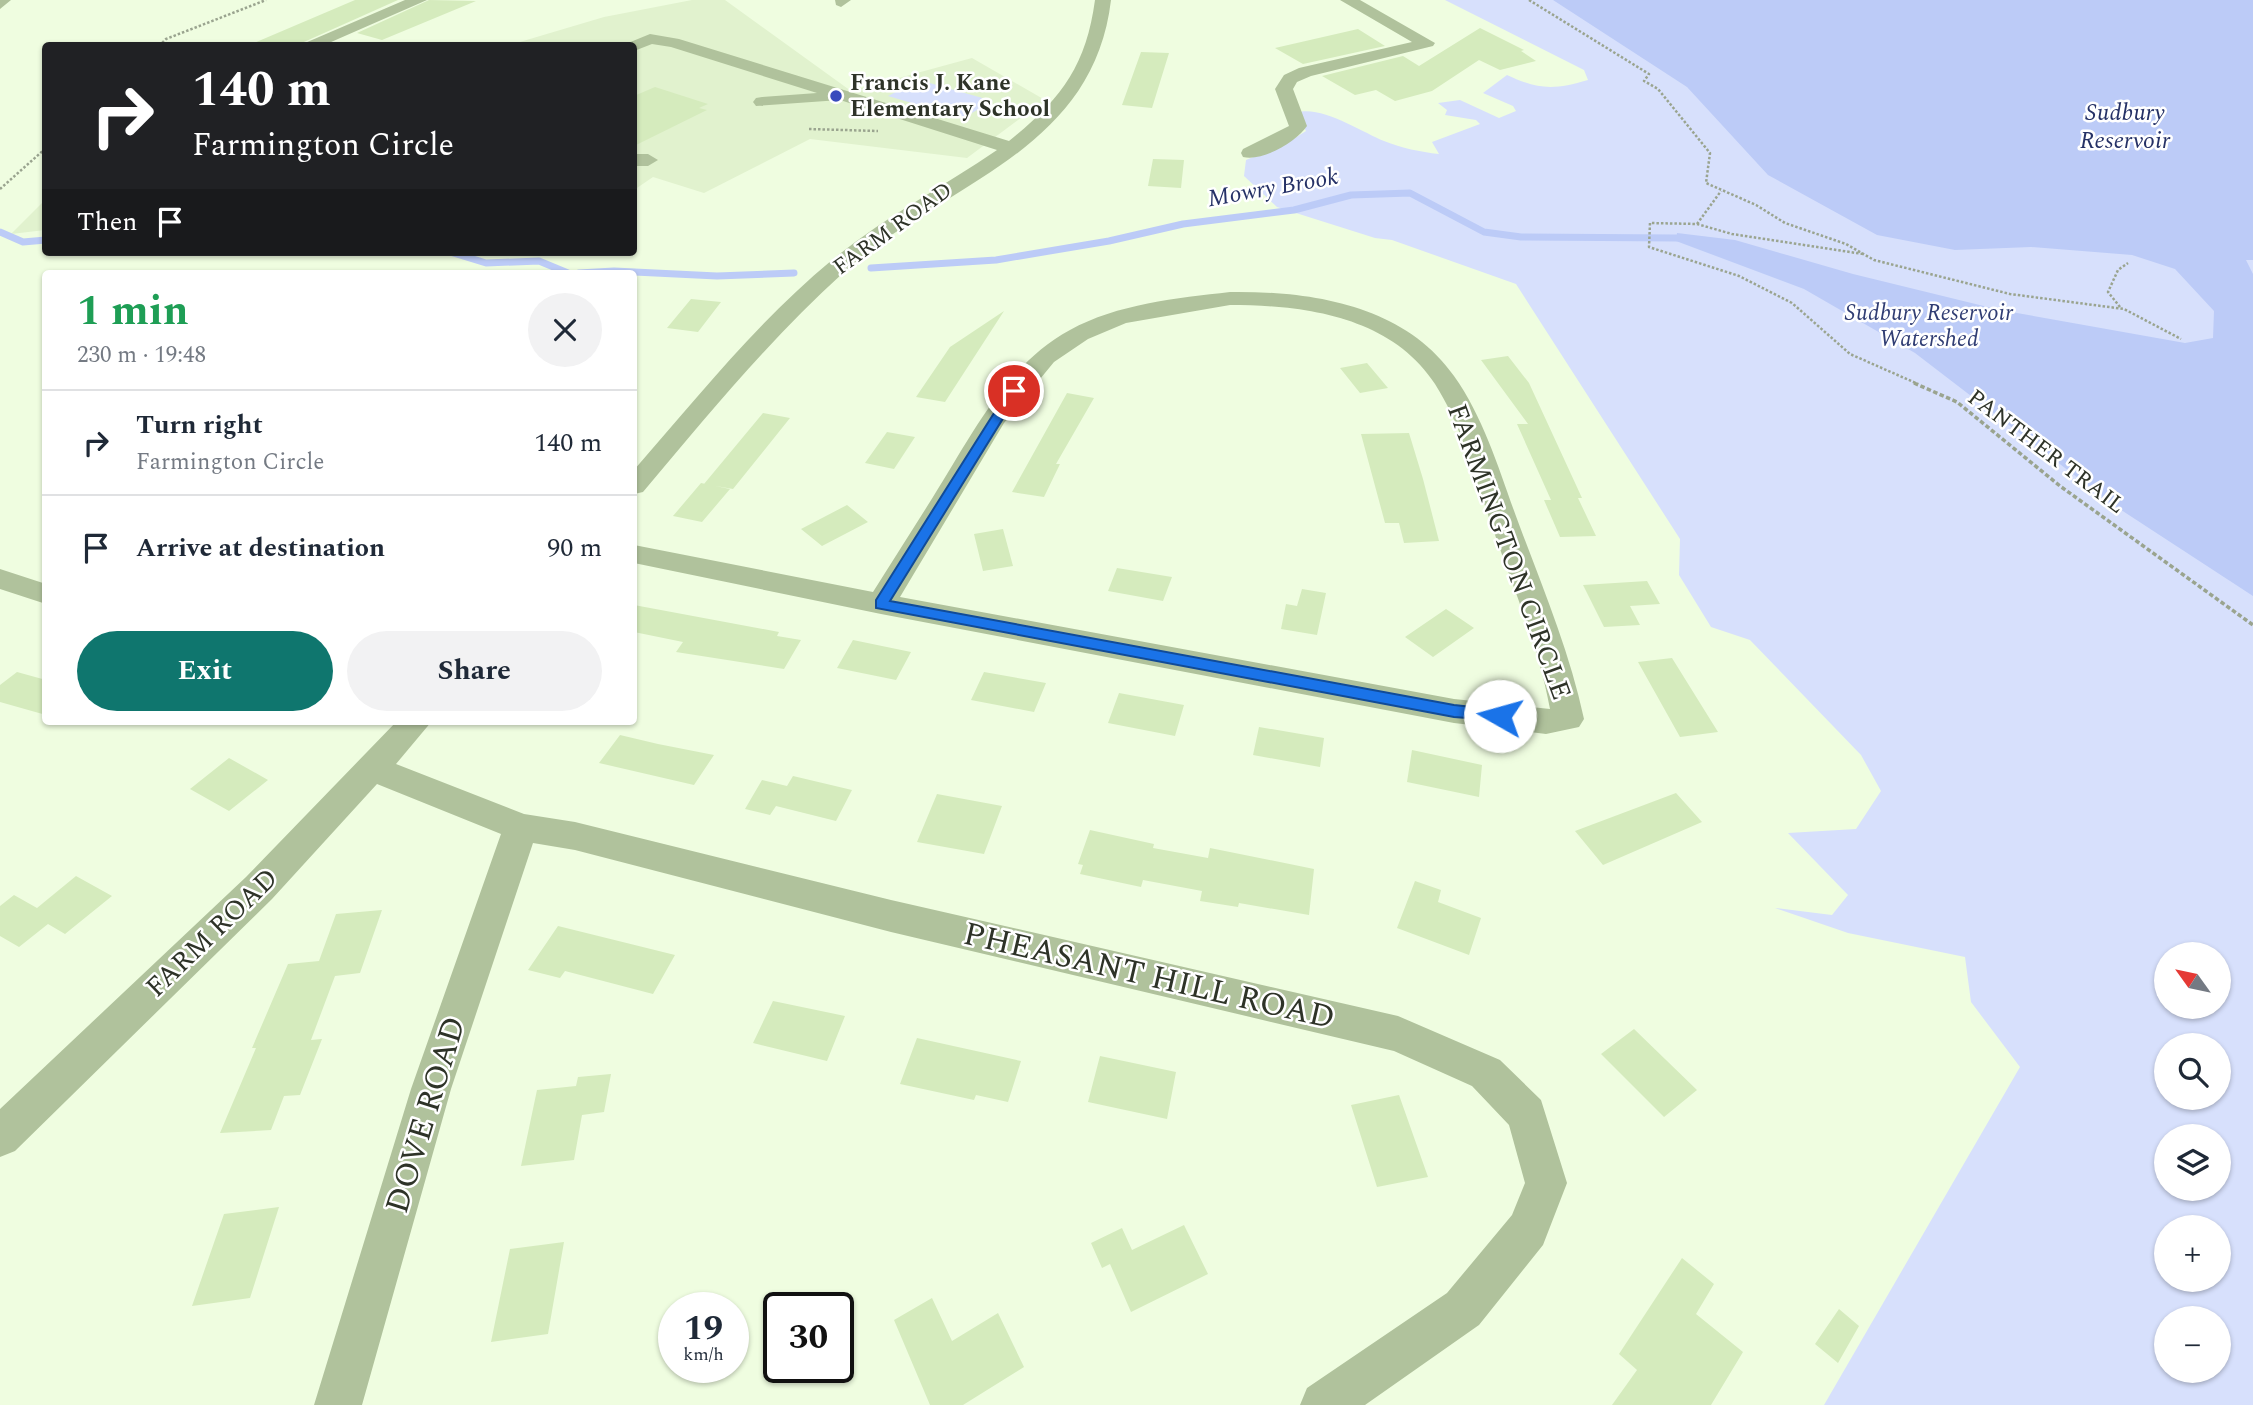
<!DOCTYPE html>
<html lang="en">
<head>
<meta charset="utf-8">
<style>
	:root { --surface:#fff; --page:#f2f2f3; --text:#1f2937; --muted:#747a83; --line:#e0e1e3; --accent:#0f766e }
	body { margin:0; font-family:Spectral,serif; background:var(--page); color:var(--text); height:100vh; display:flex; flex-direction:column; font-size:26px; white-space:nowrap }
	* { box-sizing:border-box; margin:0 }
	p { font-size:23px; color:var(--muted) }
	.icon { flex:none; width:38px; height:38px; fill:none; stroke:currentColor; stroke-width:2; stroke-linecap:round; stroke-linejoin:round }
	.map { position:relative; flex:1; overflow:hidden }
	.details { position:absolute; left:42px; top:270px; width:595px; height:455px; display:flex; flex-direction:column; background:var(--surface); border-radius:7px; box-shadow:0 2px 5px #0004 }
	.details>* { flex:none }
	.top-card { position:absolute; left:42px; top:42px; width:595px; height:214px; border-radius:7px; box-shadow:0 2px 5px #0004; background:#202124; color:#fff; overflow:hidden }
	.needle { width:46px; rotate:303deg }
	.buttons { position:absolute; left:2154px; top:942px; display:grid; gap:14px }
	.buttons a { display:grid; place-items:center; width:77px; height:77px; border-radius:50%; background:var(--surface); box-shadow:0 2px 5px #0004; font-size:35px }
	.speed { position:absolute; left:658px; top:1292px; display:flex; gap:14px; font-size:35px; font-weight:700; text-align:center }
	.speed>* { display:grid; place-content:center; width:91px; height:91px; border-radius:50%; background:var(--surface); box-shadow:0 2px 5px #0004; line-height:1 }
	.speed small { font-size:18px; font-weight:400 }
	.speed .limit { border:4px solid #111; border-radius:10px; background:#fff; color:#111 }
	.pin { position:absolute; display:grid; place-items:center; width:60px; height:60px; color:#fff; margin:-30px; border:4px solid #fff; border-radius:50%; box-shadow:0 2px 7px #0007 }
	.me { position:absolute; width:77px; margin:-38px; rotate:277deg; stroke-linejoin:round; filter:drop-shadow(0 0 5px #0008) }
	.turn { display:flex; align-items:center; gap:24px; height:147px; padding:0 35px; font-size:32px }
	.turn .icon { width:91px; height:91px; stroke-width:2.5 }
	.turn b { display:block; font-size:49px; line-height:60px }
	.then { display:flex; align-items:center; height:66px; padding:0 35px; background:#0003; gap:14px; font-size:26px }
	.round { display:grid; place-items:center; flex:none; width:74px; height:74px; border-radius:37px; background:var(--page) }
	.headline { display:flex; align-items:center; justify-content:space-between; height:119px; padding:0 35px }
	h1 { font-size:42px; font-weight:700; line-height:52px; color:#1e9e55 }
	.button { display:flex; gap:14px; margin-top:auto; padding:14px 35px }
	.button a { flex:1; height:80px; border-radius:42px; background:var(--accent); color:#fff; font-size:28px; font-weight:700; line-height:80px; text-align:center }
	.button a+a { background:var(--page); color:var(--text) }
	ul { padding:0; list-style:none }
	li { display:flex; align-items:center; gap:21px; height:105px; padding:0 35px; border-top:2px solid var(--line) }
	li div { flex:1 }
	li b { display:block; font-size:26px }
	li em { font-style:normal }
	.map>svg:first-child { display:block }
	.built { fill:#e1f2ce }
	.green { fill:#d7e0fc; fill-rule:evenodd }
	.water { fill:#bccbf7 }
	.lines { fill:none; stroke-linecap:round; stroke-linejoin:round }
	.stream { stroke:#bccbf7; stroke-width:7 }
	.building { fill:#d5ebbd }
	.path-far1 { stroke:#9aa48f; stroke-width:2.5; stroke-dasharray:2.5 2; stroke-linecap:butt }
	.path { stroke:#9aa48f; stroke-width:3.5; stroke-dasharray:4.5 2.5; stroke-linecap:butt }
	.minor { fill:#b0c29c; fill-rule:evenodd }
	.route { fill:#1a73e8; stroke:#114b97; stroke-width:2 }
	.poi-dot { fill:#394bbd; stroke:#fff; stroke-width:2.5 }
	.labels { text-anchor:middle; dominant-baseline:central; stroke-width:5; stroke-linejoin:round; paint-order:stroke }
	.far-poi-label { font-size:23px; font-weight:bold; fill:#2e3328; stroke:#fff; text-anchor:start }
	.far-street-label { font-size:23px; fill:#2e3328; stroke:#fff }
	.far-park-label { font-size:23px; font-style:italic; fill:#303d73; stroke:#fff }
	.far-water-label { font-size:24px; font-style:italic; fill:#253166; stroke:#fff }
	.street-label { font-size:28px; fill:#2e3328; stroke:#fff }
	.near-street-label { font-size:33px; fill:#2e3328; stroke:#fff }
</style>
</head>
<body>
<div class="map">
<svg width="2253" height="1405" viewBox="0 0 2253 1405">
	<rect width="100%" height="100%" fill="#effde0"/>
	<path class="built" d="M692 0H725L851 91 972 58 1045 100 967 158 810 139 704 193 653 177 634 190V46H506L604 17Z
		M45 200V230L11 234Z"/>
	<path class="green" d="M1445 0H2253V1405H1824L2020 1067 1971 1002 1965 957 1848 933 1775 908 1832 915 1848 895 1788 833 1856 829 1881 791 1861 755 1750 640 1711 627 1679 575 1680 539 1516 284 1392 240 1375 238 1277 207 1244 176 1246 160 1287 143 1306 131 1296 113C1319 104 1362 132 1384 141 1402 148 1420 152 1439 154L1432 142 1480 124 1476 120 1445 115 1447 110 1438 103 1460 100 1499 118 1516 111 1513 106 1483 93 1507 75C1539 90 1554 90 1588 80L1584 70ZM2166 954H2219V1006H2166ZM2166 1045H2219V1097H2166ZM2166 1136H2219V1188H2166ZM2166 1227H2219V1279H2166ZM2166 1318H2219V1370H2166Z
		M919 80 993 101 963 118 888 96Z"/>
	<path class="water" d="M1553 0H2253V260H2246L2253 274V596L2112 504 1915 353 1804 289 1676 241 1677 233 1735 240 1853 274 2000 310 2185 343 2213 338 2214 311 2175 269 2132 255 2031 247 1955 250 1877 235 1768 175 1687 87Z"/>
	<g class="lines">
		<path class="stream" d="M0 232 23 242 46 240
			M450 252 486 263 539 261 568 273
			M871 268 996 260 1109 241 1183 224 1294 210 1351 195 1410 193 1484 232 1521 237 1677 238
			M579 273 614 271 717 276 794 273"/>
	</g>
	<path class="building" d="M355 0H398L295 46H247Z
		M429 0 476 1 382 40 357 33Z
		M1480 28 1524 50 1521 51 1536 61 1500 70 1479 60 1432 91 1395 101 1376 90 1355 95 1322 76 1403 56 1419 66Z
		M1358 29 1385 46 1303 64 1275 48Z
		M1141 52 1169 53 1152 108 1122 105Z
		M655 87 708 104 699 108 707 110 634 146V96Z
		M1153 159 1184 160 1181 188 1148 186Z
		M691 299 721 302 698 332 667 328Z
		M1004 311 945 402 916 397 950 347Z
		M1508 356 1529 383 1582 498H1578L1596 536 1560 537 1544 500H1551L1517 424H1528L1481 360Z
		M1367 363 1388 388 1360 393 1340 368Z
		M1067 393 1094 398 1056 464H1060L1044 497 1012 492Z
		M763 413 790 418 733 489 704 484Z
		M887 432 915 437 894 469 865 463Z
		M1409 433 1423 479 1439 541 1404 543 1399 523H1385L1361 434Z
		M701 483 730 489 702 522 673 516Z
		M847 505 868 522 822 546 801 529Z
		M1003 529 1013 566 983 571 974 534Z
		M1117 568 1172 577 1163 601 1108 591Z
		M1647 581 1660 604 1630 606 1640 625 1604 627 1583 585Z
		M1302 589 1326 593 1317 635 1281 629 1286 604 1297 606Z
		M634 605 779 632 777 636 801 640 784 669 676 652 683 642 634 632Z
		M1446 609 1474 628 1433 657 1405 637Z
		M853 640 911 652 896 680 837 668Z
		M1672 658 1718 732 1680 737 1638 662Z
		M17 672 46 680V715L0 702V685Z
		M984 672 1046 683 1034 712 971 700Z
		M1119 693 1184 705 1175 736 1108 723Z
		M1259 727 1324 738 1320 767 1253 755Z
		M620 735 658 744 714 755 694 785 599 763Z
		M1412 750 1482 765 1479 797 1407 782Z
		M229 758 268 780 229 811 190 789Z
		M793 776 852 790 836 821 776 806 770 815 745 809 762 780 787 786Z
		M1676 793 1702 822 1603 865 1575 831Z
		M937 794 1002 806 984 854 917 842Z
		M1090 830 1154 844 1153 848 1208 858 1210 848 1314 869 1309 915 1239 903 1238 907 1200 901 1202 891 1143 880 1141 887 1080 874 1083 865 1078 864Z
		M76 876 112 896 65 934 48 924 19 947 0 936V906L14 895 37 908Z
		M1415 881 1441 890 1438 902 1481 918 1469 955 1397 928Z
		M382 910 360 973 335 976 311 1040 322 1039 300 1095 284 1096 271 1130 220 1133 256 1048H252L288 964 319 961 336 914Z
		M558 926 675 955 653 994 565 971 560 978 528 970Z
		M773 1001 845 1016 827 1061 753 1043Z
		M1634 1029 1697 1090 1664 1117 1601 1054Z
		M917 1038 1021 1061 1008 1102 976 1095 974 1100 900 1084Z
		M1100 1056 1176 1072 1167 1119 1088 1102Z
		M611 1074 604 1112 582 1115 574 1160 521 1166 537 1090 576 1086 578 1077Z
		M1399 1095 1428 1177 1377 1187 1351 1105Z
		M279 1207 250 1298 192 1306 224 1214Z
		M1184 1225 1208 1274 1131 1312 1110 1264 1102 1268 1091 1243 1122 1228 1132 1250Z
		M564 1242 548 1334 491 1342 510 1249Z
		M1682 1258 1714 1284 1696 1314 1743 1352 1711 1405H1612L1637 1370 1619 1354Z
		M932 1298 952 1341 998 1313 1024 1367 963 1405H930L894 1320Z
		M1839 1309 1859 1326 1838 1363 1815 1344Z"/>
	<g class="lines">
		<path class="path-far1" d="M1529 0 1649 74 1644 81 1658 89 1710 153 1706 183 1756 205 1785 223 1846 244 1874 260 2010 294 2124 309 2181 339
			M159 46 166 39 266 0
			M809 129 878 131
			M0 189 46 148
			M1697 224 1721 191
			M1863 254 1732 234 1697 224 1650 223 1649 247 1739 276 1792 303 1850 354 1918 384
			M2120 307 2108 292 2118 270 2128 263"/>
		<path class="path" d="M1914 383 1957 402 2060 486 2253 625"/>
		<path class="minor" d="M0 0H11L0 9Z
			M405 0H427L322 46H298Z
			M835 0H851L841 7 836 5Z
			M1095 0H1111C1093 154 942 183 843 273 770 339 707 416 643 492L634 494V470C697 398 758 321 832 260 883 218 943 187 997 150L840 100 756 106 753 102 756 98 762 97 817 93 671 47 652 44 634 51V46H626L628 43 650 34 679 39 1009 141C1060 100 1086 67 1095 0Z
			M1340 0H1360L1435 43 1433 46 1311 76 1297 82 1293 89 1307 126C1297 141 1263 162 1243 157L1241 153 1243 149 1289 126 1275 89 1284 75 1299 68 1412 42Z
			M634 154H648L658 160 648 166H634Z
			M1230 292C1311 291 1404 305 1454 376 1486 421 1501 477 1520 527 1544 591 1570 653 1584 719L1579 727 1546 734 1454 723 881 614 634 563V545L873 592C893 560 913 529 933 497 970 438 1006 364 1070 330 1117 304 1177 298 1230 292ZM1230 305C1303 305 1391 316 1435 384 1463 428 1476 482 1494 532 1514 590 1539 648 1550 709L1454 699 900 597 1004 423 1054 362 1088 339 1126 323Z
			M0 569 46 584V604L0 589Z
			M397 721H432L396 764 524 814 575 822 891 900 1398 1016 1500 1060 1541 1100 1567 1183 1543 1245 1479 1325 1365 1405H1300L1307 1388 1447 1293 1512 1215 1525 1183 1509 1125 1472 1086 1394 1051 891 932 575 850 533 843 451 1089 362 1405H314L411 1089 501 834 377 784 272 899 15 1151 0 1157V1109L246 877Z"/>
	</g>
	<path class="route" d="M1014 387 1020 391 890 601 1454 705 1500 710 1506 712V721L1454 717 876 608V600L1008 391Z"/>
	<circle class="poi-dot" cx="836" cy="96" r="7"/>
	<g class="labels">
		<g class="far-poi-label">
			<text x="850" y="83">Francis J. Kane<tspan x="850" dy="26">Elementary School</tspan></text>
		</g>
		<g class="far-street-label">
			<text transform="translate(893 229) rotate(-36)">FARM ROAD</text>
			<text transform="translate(2046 452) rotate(37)">PANTHER TRAIL</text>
		</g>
		<g class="far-park-label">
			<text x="1929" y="313">Sudbury Reservoir<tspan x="1929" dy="26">Watershed</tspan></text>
		</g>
		<g class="far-water-label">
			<text x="2125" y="113">Sudbury<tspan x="2125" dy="28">Reservoir</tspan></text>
			<text transform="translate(1273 188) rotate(-10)">Mowry Brook</text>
		</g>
		<g class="street-label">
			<text transform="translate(1509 552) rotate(70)">FARMINGTON CIRCLE</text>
			<text transform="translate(212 933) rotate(-44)">FARM ROAD</text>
		</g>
		<g class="near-street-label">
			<text transform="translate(1149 976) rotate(13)">PHEASANT HILL ROAD</text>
			<text transform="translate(426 1115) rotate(-73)">DOVE ROAD</text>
		</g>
	</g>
</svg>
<div class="buttons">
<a><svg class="needle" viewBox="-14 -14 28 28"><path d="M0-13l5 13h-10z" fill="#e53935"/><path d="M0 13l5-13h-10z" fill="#747a83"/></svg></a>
<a><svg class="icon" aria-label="search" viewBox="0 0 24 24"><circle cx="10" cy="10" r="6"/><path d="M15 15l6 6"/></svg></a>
<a><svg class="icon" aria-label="layers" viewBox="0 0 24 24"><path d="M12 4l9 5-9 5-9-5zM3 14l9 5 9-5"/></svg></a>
<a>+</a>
<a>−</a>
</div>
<div class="speed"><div>19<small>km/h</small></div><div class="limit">30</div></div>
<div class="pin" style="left:1014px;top:391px;background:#d93025"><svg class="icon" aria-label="arrive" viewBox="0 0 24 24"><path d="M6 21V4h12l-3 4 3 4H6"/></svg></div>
<svg class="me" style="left:1500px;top:716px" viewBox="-20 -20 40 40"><circle r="19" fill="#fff"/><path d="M0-13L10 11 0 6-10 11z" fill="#1a73e8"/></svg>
<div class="top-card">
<div class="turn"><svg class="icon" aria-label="right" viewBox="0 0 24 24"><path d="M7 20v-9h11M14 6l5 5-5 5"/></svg><div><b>140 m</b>Farmington Circle</div></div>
<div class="then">Then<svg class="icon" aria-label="arrive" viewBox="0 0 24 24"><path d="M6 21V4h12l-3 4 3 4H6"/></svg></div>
</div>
<section class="details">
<div class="headline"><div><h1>1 min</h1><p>230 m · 19:48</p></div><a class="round"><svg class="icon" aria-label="close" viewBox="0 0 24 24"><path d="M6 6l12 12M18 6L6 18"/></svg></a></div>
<ul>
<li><svg class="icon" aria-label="right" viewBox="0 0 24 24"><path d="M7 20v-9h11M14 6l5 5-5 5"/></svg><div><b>Turn right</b><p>Farmington Circle</p></div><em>140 m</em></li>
<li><svg class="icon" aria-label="arrive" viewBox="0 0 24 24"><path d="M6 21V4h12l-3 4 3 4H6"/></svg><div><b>Arrive at destination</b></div><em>90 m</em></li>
</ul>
<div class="button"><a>Exit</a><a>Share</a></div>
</section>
</div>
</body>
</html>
